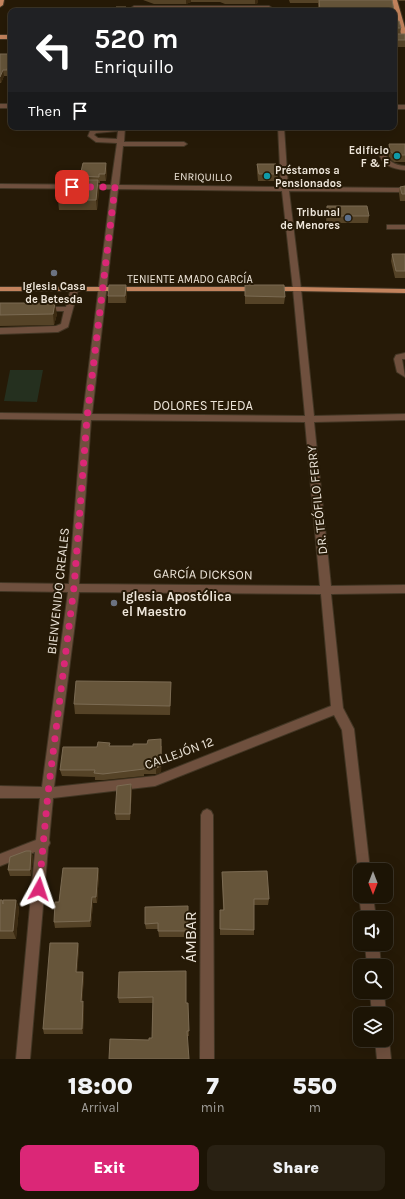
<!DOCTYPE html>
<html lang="en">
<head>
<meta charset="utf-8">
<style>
	:root { --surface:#1c1405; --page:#292113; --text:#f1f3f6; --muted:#a09e9a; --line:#3a3327; --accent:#db2777 }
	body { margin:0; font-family:Karla,sans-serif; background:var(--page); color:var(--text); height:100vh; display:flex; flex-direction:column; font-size:15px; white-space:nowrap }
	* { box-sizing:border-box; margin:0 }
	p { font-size:13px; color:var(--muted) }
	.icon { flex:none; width:22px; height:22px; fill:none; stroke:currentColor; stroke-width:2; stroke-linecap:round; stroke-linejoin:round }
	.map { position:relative; height:1059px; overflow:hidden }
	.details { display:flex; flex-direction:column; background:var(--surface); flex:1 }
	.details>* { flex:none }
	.top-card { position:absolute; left:8px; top:8px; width:389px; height:122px; border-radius:8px; box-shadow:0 4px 16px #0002,0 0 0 1px var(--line); background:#202124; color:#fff; overflow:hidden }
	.needle { width:26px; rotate:180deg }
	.buttons { position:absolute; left:353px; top:863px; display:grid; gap:8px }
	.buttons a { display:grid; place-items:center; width:40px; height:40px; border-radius:8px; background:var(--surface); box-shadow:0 4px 16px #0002,0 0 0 1px var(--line); font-size:20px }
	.pin { position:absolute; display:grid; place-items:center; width:34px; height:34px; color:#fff; margin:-17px; border-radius:8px; box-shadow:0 2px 6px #0006 }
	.me { position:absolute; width:44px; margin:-22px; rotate:5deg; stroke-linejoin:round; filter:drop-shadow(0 0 3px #0008) }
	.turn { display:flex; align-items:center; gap:14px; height:84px; padding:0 20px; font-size:18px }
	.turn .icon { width:52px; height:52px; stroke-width:2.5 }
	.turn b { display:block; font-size:28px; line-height:34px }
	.then { display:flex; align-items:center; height:38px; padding:0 20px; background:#0003; gap:8px; font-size:15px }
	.eta { display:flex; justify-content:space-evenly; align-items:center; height:68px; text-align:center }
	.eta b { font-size:24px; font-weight:800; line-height:28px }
	.action { display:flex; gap:8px; margin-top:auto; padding:8px 20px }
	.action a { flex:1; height:46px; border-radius:8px; background:var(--accent); color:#fff; font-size:16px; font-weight:800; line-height:46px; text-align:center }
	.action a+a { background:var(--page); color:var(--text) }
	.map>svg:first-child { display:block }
	.green { fill:#25301f }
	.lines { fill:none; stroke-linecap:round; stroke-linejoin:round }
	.minor-casing { stroke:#423624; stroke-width:2 }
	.major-casing { stroke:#423624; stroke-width:2 }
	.minor { fill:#6f503e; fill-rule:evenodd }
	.major { fill:#c3835d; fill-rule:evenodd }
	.wall { fill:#554327 }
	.shaded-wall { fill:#3c2b12 }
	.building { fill:#66553a; stroke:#7b6b53 }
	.route { stroke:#db2777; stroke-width:7; stroke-dasharray:0 12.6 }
	.culture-dot { fill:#0f9aa8; stroke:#261a07; stroke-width:1.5 }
	.service-dot { fill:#5c6f8a; stroke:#261a07; stroke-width:1.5 }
	.worship-dot { fill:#6b7280; stroke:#261a07; stroke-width:1.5 }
	.labels { text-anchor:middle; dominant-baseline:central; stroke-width:4; stroke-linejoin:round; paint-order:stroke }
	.far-poi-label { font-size:11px; font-weight:bold; fill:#ede5d9; stroke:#261a07; text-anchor:end }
	.far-street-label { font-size:11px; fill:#ede5d9; stroke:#261a07 }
	.street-label { font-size:13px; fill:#ede5d9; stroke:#261a07 }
	.poi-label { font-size:13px; font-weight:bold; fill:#ede5d9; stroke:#261a07; text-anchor:start }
	.near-street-label { font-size:16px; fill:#ede5d9; stroke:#261a07 }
</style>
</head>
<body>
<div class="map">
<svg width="405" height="1059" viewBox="0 0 405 1059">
	<rect width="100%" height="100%" fill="#261a07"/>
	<path class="green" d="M10 370H43L37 402 4 401Z"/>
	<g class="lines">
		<defs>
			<path id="minor" d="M134 6H269L272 8 269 10 132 9 131 8Z
				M0 104H11V108H0Z
				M394 105H405V109H394Z
				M125 127 124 142H184L187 144 184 146H123L119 185 281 187 278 127H284L288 187 405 188V192L289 191 301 289 314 416 405 414V420L314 422 331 586 405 585V593L331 594 343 708 354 729 370 870H360V875L358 870 342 730 334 715 155 786 53 798 49 840 50 843 48 847 30 1059H16L35 852 0 866V854L36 840 40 798H0V786L42 787 68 592 0 591V583L69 584 82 420 0 419V413L83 414 111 189 0 188V184L111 185 117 143 96 142 88 136 90 131ZM118 131 117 139 98 138 94 135 96 133ZM118 189 282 191 293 289 305 416 92 414ZM91 420 305 422 320 586 79 584ZM79 592 321 594 331 706 155 776 54 787Z
				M381 150 383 151C389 161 393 165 405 166V170C392 169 382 165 378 152Z
				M387 225H405V229H387Z
				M71 288H74L78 290 68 327 58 332 0 334V328L56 326 61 324 64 311H42L38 309 42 307H66Z
				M405 353V359H402L405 377 397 372 394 359 396 355Z
				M207 809 211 811 213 815 214 1059H200L201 815 203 811Z
				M360 895V896H373L376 918H362L359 896Z
				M365 944H379L381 966H367Z
				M370 992H384L386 1014H372Z
				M386 1035 389 1040 391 1059H377L375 1040H386Z"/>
			<path id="major" d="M0 0H4L3 5 0 7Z
				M391 0H397L405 28V40L402 38Z
				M0 35H11V39H0Z
				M0 287H297L405 289V293L297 291H0Z"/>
		</defs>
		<use href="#minor" class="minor-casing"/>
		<use href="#major" class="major-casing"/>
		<use href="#minor" class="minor"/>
		<use href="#major" class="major"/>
	</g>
	<path class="wall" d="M143 0H258V3L255 4H225L220 2H191L186 4H154Z
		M289 0H392L396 21 401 28 400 34H405V47H394V11H318V3H290Z
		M398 0H405V1H399Z
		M0 54 11 61 7 76H4L1 83H0Z
		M389 144H405V162H394L389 158 388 151Z
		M257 164 278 174 277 181H258L257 171Z
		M107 170 106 181H100V183H98L99 190 97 210H59L58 200 81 180 80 176Z
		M405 186V201H400L399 193 400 187Z
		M327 206 369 216 368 223H326Z
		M392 254H405V278H395L391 261Z
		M245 285 285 297 284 304H245Z
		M127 292 126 303H108V296Z
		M0 303 57 314 54 325 0 326Z
		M171 682V692L170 715 75 714 74 704Z
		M110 746H162L161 772 156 774H144V776L104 780H95V777L62 776 60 770 97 747Z
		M131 784 132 790 130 820H116L115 814Z
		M31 851 33 857 31 876H10L8 870Z
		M98 868 99 874 97 903H93L91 927 55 928 54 922 59 902Z
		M222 872 269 899 268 905H254V935H220V910H223Z
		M0 900 3 903 16 900 19 908 16 939H0Z
		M188 906V937H159L158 929H146L145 924Z
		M78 943 79 948 77 972 84 977 82 1002 84 1007 83 1034H44L43 1029Z
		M119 972 186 1003 188 1009 189 1036 149 1040 152 1038 153 1003H119L118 998Z"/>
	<path class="shaded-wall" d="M186 0H191V2L186 4Z
		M255 0H258V3L255 4Z
		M10 54 11 61 7 76V70Z
		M3 70 4 76 1 83 0 77Z
		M106 163 107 170 106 181 105 174Z
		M98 180 99 190 97 210 96 200Z
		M126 285 127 292 126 303 125 296Z
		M55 303 57 314 54 325 53 314Z
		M161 739V772L156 774V768Z
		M131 784 132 790 130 820V814Z
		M31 851 33 857 31 876 30 870Z
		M98 868 99 874 97 903 96 897Z
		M92 897 93 903 91 927 90 921Z
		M16 900 19 908 16 939 13 931Z
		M78 943 79 948 77 977 76 972Z
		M83 972 84 977 82 1007 81 1002Z
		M83 1001 84 1007 83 1034 82 1029Z"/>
	<path class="building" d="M319 0H392L396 21H399L401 28H394V11H320Z
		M116 7H126V11H115Z
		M394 34H405V40H394Z
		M0 54H10L7 70H3L0 77Z
		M389 144H405V155H395L390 151Z
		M83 163H106L105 174H99V177L80 176Z
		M257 164H276L278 174H259Z
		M61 180H98L96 200H58Z
		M405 186V194H402L400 187Z
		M327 206H367L369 216H327Z
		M392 254H405V271H396Z
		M109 285H126L125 296H108Z
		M245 285H284L285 297 245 296Z
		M0 303H55L53 314 0 315Z
		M76 681 171 682 170 706 74 704Z
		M161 739V766L156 768H144V769L103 774 94 773 95 770H60L63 747H97L98 742 110 743 109 746H133V744H147L148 740Z
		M131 784 130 814H115L117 786Z
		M26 851H31L30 870H8L10 857Z
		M63 868H98L96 897H92L90 921 54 922 55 902H59Z
		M267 871 269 899H254V930L220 929V910H224L222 872Z
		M0 900H2L3 904V900H16L13 931H0Z
		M188 906V931H158V923L145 924V907Z
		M50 943H78L76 972H83L81 1002 83 1001 82 1029H43Z
		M186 971V1003H188L189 1031H187L189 1059H109L110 1039 149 1040V1038H152L153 997 118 998 119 972Z"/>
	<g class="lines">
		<path class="route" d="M39 889 48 793 74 587 87 418 115 187H72"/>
	</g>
	<g class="culture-dot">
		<circle cx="397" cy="156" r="4"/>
		<circle cx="267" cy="176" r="4"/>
	</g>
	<circle class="service-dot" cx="348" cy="218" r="4"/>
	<g class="worship-dot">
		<circle cx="54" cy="273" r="4"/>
		<circle cx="114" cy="603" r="4"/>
	</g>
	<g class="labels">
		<g class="far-poi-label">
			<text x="389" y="150">Edificio<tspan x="389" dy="13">F &amp; F</tspan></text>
			<text x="275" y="170" text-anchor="start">Préstamos a<tspan x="275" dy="13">Pensionados</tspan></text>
			<text x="340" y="212">Tribunal<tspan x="340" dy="13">de Menores</tspan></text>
			<text x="54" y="286" text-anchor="middle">Iglesia Casa<tspan x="54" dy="13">de Betesda</tspan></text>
		</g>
		<g class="far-street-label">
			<text transform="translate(203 177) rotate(1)">ENRIQUILLO</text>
			<text x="190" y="279">TENIENTE AMADO GARCÍA</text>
		</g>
		<g class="street-label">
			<text x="203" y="405">DOLORES TEJEDA</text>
			<text transform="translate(317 500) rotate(-96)">DR. TEÓFILO FERRY</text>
			<text transform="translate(203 574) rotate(1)">GARCÍA DICKSON</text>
			<text transform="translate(58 591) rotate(-84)">BIENVENIDO CREALES</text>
			<text transform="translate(179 753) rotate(-20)">CALLEJÓN 12</text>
		</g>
		<g class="poi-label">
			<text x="122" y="596">Iglesia Apostólica<tspan x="122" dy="15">el Maestro</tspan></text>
		</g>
		<g class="near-street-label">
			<text transform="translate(190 937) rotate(-90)">ÁMBAR</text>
		</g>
	</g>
</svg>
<div class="buttons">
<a><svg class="needle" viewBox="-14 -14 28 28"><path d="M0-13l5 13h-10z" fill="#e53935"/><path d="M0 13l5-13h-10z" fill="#a09e9a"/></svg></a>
<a><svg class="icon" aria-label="sound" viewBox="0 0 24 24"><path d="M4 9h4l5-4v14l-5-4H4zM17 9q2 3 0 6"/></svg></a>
<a><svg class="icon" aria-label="search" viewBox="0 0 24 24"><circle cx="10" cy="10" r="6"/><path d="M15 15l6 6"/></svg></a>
<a><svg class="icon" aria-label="layers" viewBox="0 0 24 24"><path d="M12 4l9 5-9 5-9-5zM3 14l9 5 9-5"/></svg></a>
</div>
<div class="pin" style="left:72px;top:187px;background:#d93025"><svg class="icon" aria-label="arrive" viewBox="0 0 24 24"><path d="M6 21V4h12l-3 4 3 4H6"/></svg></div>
<svg class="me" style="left:39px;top:889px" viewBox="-20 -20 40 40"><path d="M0-17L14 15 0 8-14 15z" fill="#db2777" stroke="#fff" stroke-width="4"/></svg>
<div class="top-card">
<div class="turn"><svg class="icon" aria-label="left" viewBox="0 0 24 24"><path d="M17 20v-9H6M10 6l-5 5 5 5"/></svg><div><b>520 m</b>Enriquillo</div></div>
<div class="then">Then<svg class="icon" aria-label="arrive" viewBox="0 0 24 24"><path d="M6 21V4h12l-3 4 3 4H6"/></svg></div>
</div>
</div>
<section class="details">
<div class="eta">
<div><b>18:00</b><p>Arrival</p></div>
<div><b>7</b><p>min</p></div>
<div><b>550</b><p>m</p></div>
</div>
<div class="action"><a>Exit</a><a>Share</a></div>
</section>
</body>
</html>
